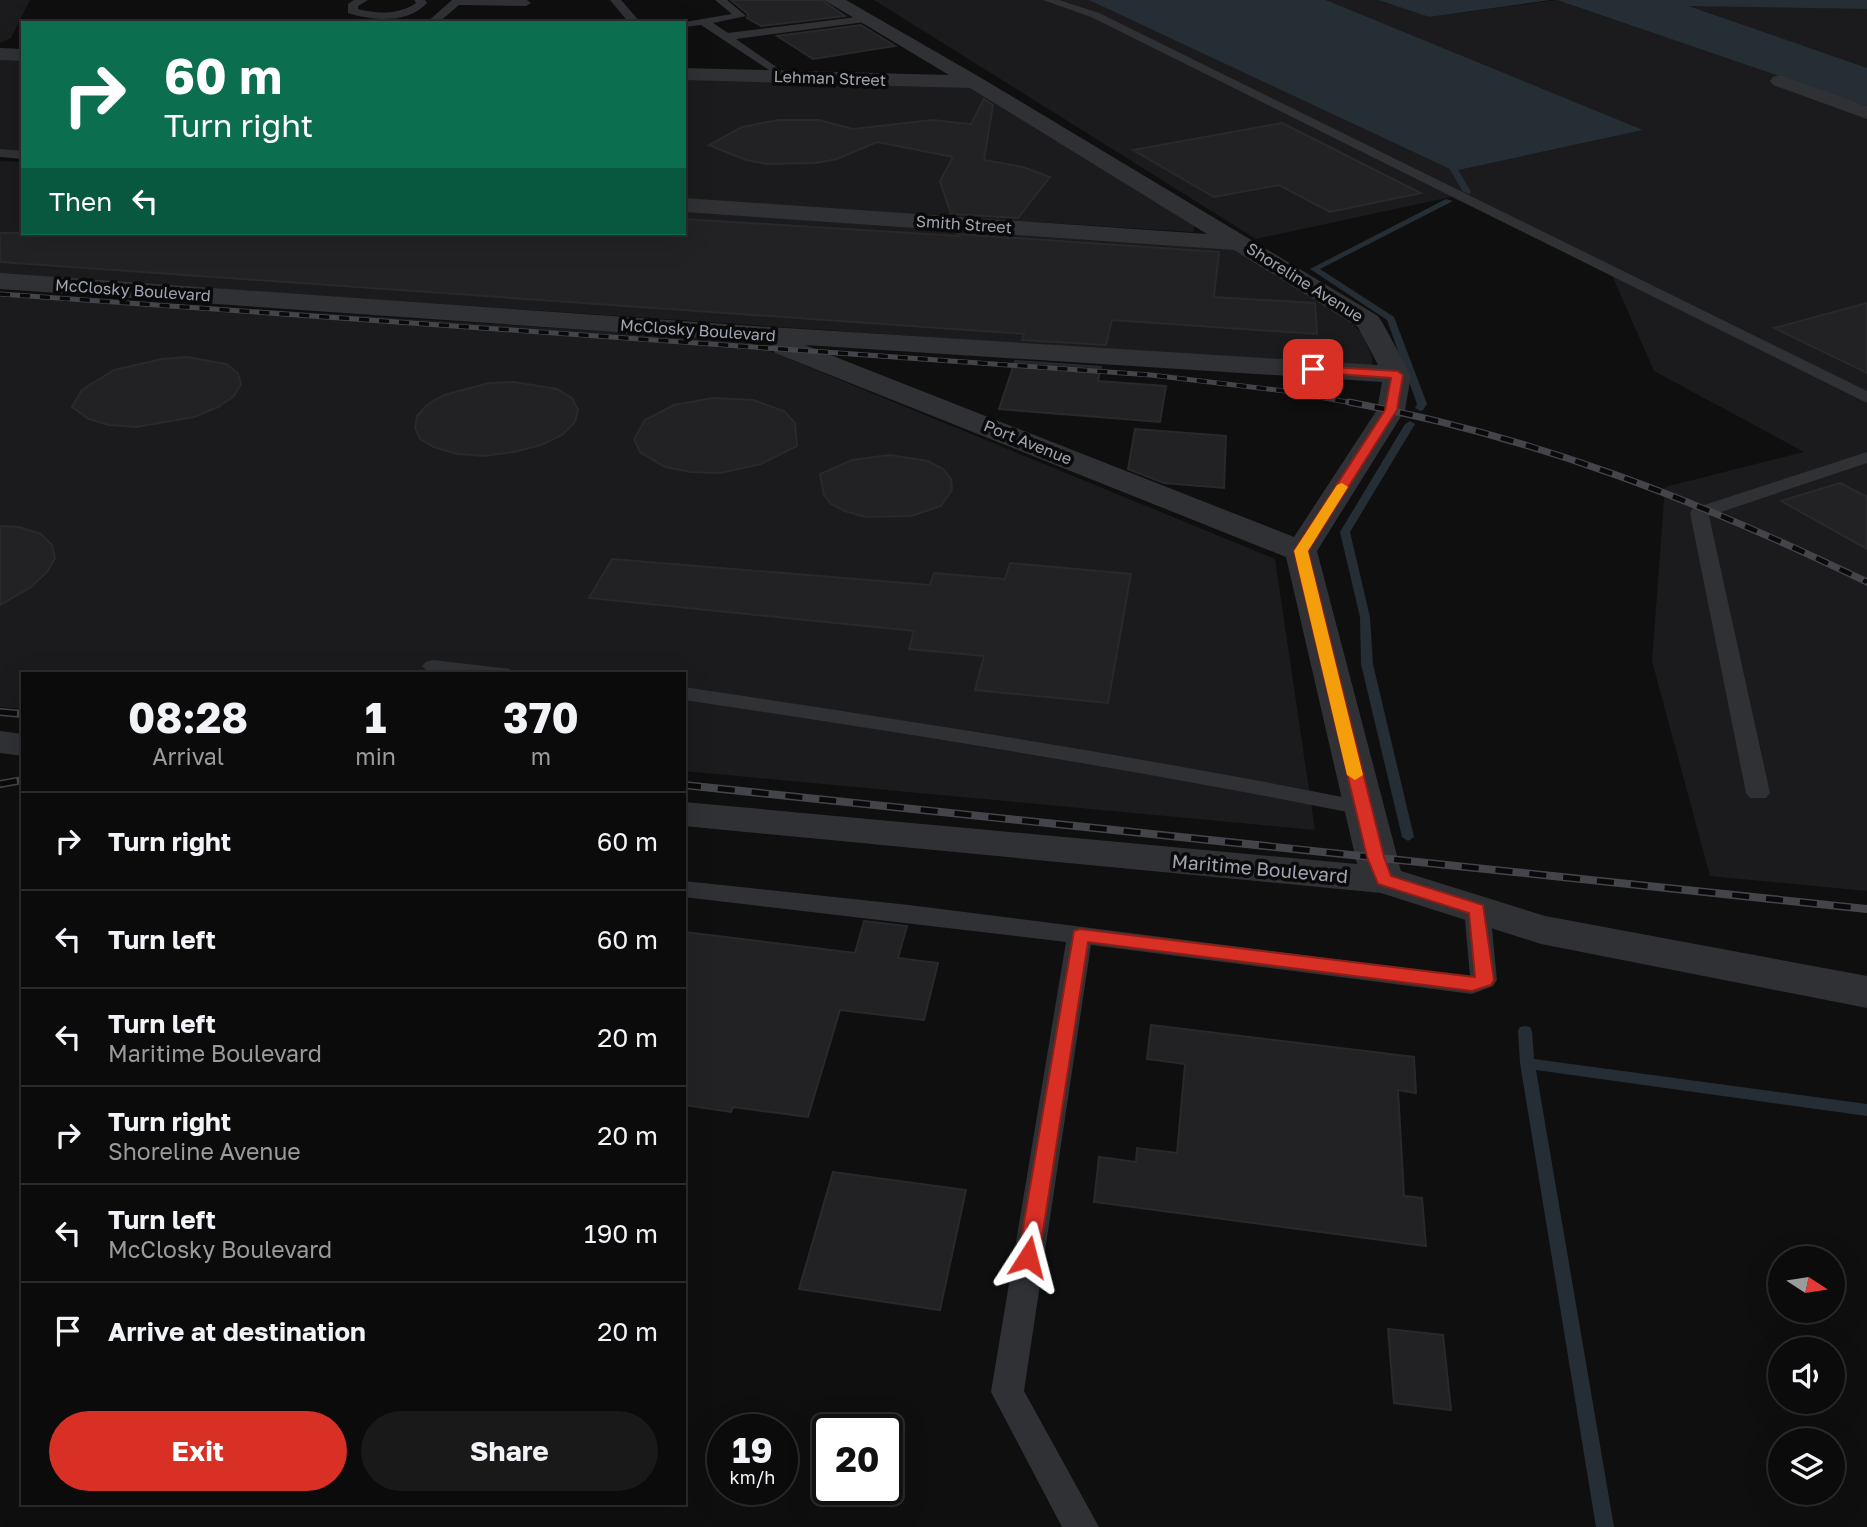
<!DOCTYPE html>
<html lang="en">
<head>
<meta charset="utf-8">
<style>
	:root { --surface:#0b0b0c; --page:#19191a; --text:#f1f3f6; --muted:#9a9b9d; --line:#2b2b2d; --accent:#d93025 }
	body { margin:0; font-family:"Golos Text",sans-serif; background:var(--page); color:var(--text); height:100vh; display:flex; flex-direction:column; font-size:26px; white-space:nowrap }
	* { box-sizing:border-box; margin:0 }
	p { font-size:23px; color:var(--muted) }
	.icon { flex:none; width:38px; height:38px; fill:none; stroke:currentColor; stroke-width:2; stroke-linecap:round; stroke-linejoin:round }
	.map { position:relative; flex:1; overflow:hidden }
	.details { position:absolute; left:21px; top:672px; width:665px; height:833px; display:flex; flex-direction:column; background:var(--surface); border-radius:0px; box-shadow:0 7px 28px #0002,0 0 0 2px var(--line) }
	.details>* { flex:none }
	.top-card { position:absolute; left:21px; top:21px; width:665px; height:214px; border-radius:0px; box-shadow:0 7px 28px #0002,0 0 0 2px var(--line); background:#0b6e4f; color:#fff; overflow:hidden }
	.needle { width:46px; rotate:102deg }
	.tools { position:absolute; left:1768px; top:1246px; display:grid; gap:14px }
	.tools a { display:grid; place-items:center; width:77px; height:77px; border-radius:50%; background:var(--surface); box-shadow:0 7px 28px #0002,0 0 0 2px var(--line); font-size:35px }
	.speed { position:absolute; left:707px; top:1414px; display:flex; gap:14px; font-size:35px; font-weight:700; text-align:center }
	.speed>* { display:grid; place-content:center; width:91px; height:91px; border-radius:50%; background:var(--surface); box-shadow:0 7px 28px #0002,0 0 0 2px var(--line); line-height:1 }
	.speed small { font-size:18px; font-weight:400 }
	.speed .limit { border:4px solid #111; border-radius:10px; background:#fff; color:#111 }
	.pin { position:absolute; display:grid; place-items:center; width:60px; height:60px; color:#fff; margin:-30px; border-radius:14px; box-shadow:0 4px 10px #0006 }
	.me { position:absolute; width:77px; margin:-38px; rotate:9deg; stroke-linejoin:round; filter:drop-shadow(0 0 5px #0008) }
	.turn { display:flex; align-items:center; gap:24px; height:147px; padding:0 28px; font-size:32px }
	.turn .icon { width:91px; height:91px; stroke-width:2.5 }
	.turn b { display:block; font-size:49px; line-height:60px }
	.then { display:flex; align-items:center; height:66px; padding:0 28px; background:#0003; gap:14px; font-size:26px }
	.eta { display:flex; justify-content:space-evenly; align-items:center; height:119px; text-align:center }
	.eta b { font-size:42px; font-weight:700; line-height:49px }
	.cta { display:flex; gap:14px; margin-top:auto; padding:14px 28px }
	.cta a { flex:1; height:80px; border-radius:42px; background:var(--accent); color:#fff; font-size:28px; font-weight:700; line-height:80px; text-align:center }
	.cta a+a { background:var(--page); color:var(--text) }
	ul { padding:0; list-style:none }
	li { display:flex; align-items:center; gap:21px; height:98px; padding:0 28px; border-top:2px solid var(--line) }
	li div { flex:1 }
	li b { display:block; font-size:26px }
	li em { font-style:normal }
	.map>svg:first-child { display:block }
	.built { fill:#1b1b1d }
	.water { fill:#252e34 }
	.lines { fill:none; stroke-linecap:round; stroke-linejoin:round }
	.stream { fill:#252e34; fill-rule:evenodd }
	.building { fill:#222224; stroke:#29292c; stroke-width:2 }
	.service { fill:#303135; fill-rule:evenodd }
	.minor { fill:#303135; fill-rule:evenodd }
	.rail-far2-casing { stroke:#43454a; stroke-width:5 }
	.rail-far1-casing { stroke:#43454a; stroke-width:7 }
	.rail-casing { stroke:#43454a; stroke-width:8 }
	.rail-far2 { stroke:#0a0a0b; stroke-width:3.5; stroke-dasharray:10; stroke-linecap:butt }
	.rail-far1 { stroke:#0a0a0b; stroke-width:4.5; stroke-dasharray:13; stroke-linecap:butt }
	.rail { stroke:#0a0a0b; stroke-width:5; stroke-dasharray:17; stroke-linecap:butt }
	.route { fill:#d93025; stroke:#8d1f18; stroke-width:2 }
	.slow { fill:#f59e0b }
	.labels { text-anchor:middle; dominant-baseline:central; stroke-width:7; stroke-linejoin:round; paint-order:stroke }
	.far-street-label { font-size:16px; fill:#9fa5b2; stroke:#0a0a0b }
	.street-label { font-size:19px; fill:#9fa5b2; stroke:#0a0a0b }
</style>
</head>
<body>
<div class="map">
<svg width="1867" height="1527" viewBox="0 0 1867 1527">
	<rect width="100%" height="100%" fill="#0f0f10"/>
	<path class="built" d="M0 0H30L11 38 0 43Z
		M874 0H1091L1454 171 1642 130 1326 0H1378L1429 17 1557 0 1678 41 1751 28 1687 5 1867 9V891L1710 876 1652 661 1665 487 1804 452 1654 371 1611 273 1451 197 1256 239Z
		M23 58V152L0 151V60Z
		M684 78 961 86 977 89 1196 222 1193 232 684 200Z
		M0 161 23 162V233H684V210L1233 248 1344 316 1363 334 1372 358V367L0 274Z
		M0 293 743 340 1275 559 1315 830 684 771V674H23V709L0 707Z"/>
	<path class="water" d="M1089 0H1326L1643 130 1454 171Z
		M1378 0H1551L1429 17Z
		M1557 0H1867V9L1689 6 1867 68V106Z"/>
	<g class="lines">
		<path class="stream" d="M1447 160 1453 161 1471 192 1470 194 1463 192 1445 161Z
			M1446 199 1453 201 1320 269 1394 317 1427 404 1423 410 1420 411 1415 408 1417 404 1387 320 1310 269Z
			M1410 421 1415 424 1350 532 1370 617 1373 664 1414 837 1408 841 1402 837 1361 664 1360 617 1340 532 1405 424Z
			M1525 1026 1530 1027 1532 1031 1534 1059 1867 1104V1116L1536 1070 1614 1527H1596L1520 1063 1518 1031 1520 1027Z"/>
	</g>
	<path class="building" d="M731 0H822L845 16 761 26 747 18 748 14Z
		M861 25 895 46 813 59 777 36Z
		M984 99 993 105 984 160 1023 167 1050 177 1018 218 951 214 940 181 953 157 877 142 837 159 816 163 767 164 746 160 709 145 742 127 778 120H819L853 129 932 120 971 124Z
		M1282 123 1421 193 1330 212 1279 185 1214 197 1133 150Z
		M684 219 959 236 958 234 1219 252 1214 297 1315 303 1317 334 1112 320 1106 345 1022 340 1024 334 0 262V233H684Z
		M1867 303V373L1774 328Z
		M187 357 226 364 238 373 241 384 234 396 218 407 194 417 136 427 109 425 89 419 72 407 82 390 114 370 162 359Z
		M1015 361 1101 367 1098 381 1166 386 1160 422 999 409Z
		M514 382 557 389 572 398 578 410 575 422 562 435 541 445 514 452 484 456 457 454 434 447 420 439 415 428 417 416 427 405 444 395 489 383Z
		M713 398 753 400 784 411 795 423 797 446 761 464 720 473 691 472 665 467 640 452 634 439 645 420 674 405Z
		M1135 429 1226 436 1224 488 1164 483 1128 469Z
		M890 455 928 461 943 469 951 479 952 490 941 506 911 516 865 517 845 511 831 504 824 495 820 474 852 460Z
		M1840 483 1867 497V549L1781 501Z
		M0 526 19 527 41 534 52 545 55 558 47 572 31 587 0 605Z
		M612 559 930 585 934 573 1005 579 1010 563 1131 574 1108 703 975 690 984 656 909 649 914 631 589 598Z
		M864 921 907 926 898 958 938 963 924 1020 840 1010 808 1117 733 1107 731 1112 684 1105V932L855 953Z
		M1151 1025 1414 1057 1416 1093 1398 1090 1404 1196 1422 1198 1426 1246 1094 1202 1099 1157 1136 1162 1137 1148 1177 1153 1185 1064 1147 1059Z
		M833 1172 966 1190 940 1310 799 1289Z
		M1388 1329 1443 1335 1451 1410 1394 1403Z"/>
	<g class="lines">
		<path class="service" d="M354 0H368L358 6V9C377 14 399 15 416 3L414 0H425L427 3C408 24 373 21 348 13V4Z
			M452 0H527L531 3 526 6 459 5 438 23H426Z
			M610 0H621L641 23H629Z
			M715 0H727L746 16 713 23 728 33 865 16 870 19 865 22 736 39 788 75 790 77 784 80 701 25 684 27V23H679L732 14Z
			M1043 0H1059L1099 13 1867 391V403L1091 17Z
			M0 149 23 151V159L0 157Z
			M1867 452V463L1709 516 1770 793 1766 798H1750L1746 793 1690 513 1692 509Z
			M433 660 502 668 510 669 512 674H445L426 670 422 666 426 662Z
			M684 687C911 721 1138 756 1363 801L1371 803 1375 808 1371 813 1363 815C1138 770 911 734 684 700Z
			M684 881 909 905 1470 976 1464 909 1468 903 1477 901 1486 903 1490 909 1497 980 1493 986 1472 994 1091 945 1024 1391 1099 1527H1062L991 1392 1066 942 684 897Z"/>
		<path class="minor" d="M824 0H846L983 79 1378 316 1382 322 1411 375 1405 410 1317 551 1401 871 1545 916 1867 976V1008L1541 944 1381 893 684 826V802L1357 864 1286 557 775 353 771 347 774 343 0 289V273L754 326 1378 365 1358 327 1234 250 684 212V198L1207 234 970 88 684 80V68L949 75ZM805 345 1382 382 1377 410 1294 537Z
			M0 48 23 49V61L0 60Z
			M1780 75 1867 106V119L1773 85 1770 81 1773 77Z
			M0 731 23 734V756L0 753Z"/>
		<defs>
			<path id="rail-far2" d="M0 294 1151 375 1285 391 1358 404"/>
			<path id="rail-far1" d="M1349 402C1536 437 1697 500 1867 582"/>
			<path id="rail" d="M0 712 23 714
				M0 784 23 780
				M684 785 1867 909"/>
		</defs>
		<use href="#rail-far2" class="rail-far2-casing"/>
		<use href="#rail-far1" class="rail-far1-casing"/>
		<use href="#rail" class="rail-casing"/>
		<use href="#rail-far2" class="rail-far2"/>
		<use href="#rail-far1" class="rail-far1"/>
		<use href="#rail" class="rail"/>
	</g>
	<path class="route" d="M1313 366 1397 371 1403 375 1397 410 1308 551 1384 857 1391 876 1483 905 1494 980 1491 985 1472 991 1088 942 1039 1257 1036 1264 1028 1266 1021 1264 1018 1257 1074 931 1080 929 1475 977 1469 913 1378 884 1367 857 1294 551 1385 410 1391 378 1309 372V367Z"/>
	<path class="slow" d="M1342 483 1348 487 1308 551 1363 775 1355 780 1347 775 1294 551 1337 485Z"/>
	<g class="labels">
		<g class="far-street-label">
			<text transform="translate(830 78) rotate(2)">Lehman Street</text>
			<text transform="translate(964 224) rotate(4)">Smith Street</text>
			<text transform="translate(1305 282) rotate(32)">Shoreline Avenue</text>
			<text transform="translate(133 290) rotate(4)">McClosky Boulevard</text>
			<text transform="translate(698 330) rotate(4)">McClosky Boulevard</text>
			<text transform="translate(1028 442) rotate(22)">Port Avenue</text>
		</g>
		<g class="street-label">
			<text transform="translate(1260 868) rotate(5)">Maritime Boulevard</text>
		</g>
	</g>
</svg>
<div class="tools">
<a><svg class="needle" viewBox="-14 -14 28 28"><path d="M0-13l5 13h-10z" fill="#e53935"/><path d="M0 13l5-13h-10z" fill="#9a9b9d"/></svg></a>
<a><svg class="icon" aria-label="sound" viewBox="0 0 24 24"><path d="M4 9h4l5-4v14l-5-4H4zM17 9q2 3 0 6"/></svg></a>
<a><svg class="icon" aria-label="layers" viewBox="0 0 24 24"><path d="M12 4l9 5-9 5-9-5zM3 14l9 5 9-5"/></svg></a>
</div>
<div class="speed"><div>19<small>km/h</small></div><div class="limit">20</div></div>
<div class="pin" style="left:1313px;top:369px;background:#d93025"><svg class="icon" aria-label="arrive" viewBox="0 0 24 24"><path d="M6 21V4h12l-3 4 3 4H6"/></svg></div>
<svg class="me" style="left:1028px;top:1257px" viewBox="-20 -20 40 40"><path d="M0-17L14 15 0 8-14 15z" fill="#d93025" stroke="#fff" stroke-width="4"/></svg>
<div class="top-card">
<div class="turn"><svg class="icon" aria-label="right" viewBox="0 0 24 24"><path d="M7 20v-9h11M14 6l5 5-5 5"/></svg><div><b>60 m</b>Turn right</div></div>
<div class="then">Then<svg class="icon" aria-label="left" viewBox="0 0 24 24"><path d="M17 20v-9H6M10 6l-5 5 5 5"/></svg></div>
</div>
<section class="details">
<div class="eta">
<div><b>08:28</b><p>Arrival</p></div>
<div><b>1</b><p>min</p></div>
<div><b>370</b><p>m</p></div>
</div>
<ul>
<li><svg class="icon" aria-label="right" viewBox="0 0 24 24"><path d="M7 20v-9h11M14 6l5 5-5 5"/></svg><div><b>Turn right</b></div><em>60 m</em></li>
<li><svg class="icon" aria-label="left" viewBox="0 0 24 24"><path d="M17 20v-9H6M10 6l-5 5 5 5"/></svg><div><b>Turn left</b></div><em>60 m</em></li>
<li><svg class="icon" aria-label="left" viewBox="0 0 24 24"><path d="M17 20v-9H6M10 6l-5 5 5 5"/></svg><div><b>Turn left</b><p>Maritime Boulevard</p></div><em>20 m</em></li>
<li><svg class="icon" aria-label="right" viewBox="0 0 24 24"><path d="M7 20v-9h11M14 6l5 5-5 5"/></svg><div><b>Turn right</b><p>Shoreline Avenue</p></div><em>20 m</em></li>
<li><svg class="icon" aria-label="left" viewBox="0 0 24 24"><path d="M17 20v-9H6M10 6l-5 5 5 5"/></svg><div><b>Turn left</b><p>McClosky Boulevard</p></div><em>190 m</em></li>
<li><svg class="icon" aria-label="arrive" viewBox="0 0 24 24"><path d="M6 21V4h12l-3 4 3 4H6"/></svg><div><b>Arrive at destination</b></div><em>20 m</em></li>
</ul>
<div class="cta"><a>Exit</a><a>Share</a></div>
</section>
</div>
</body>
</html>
